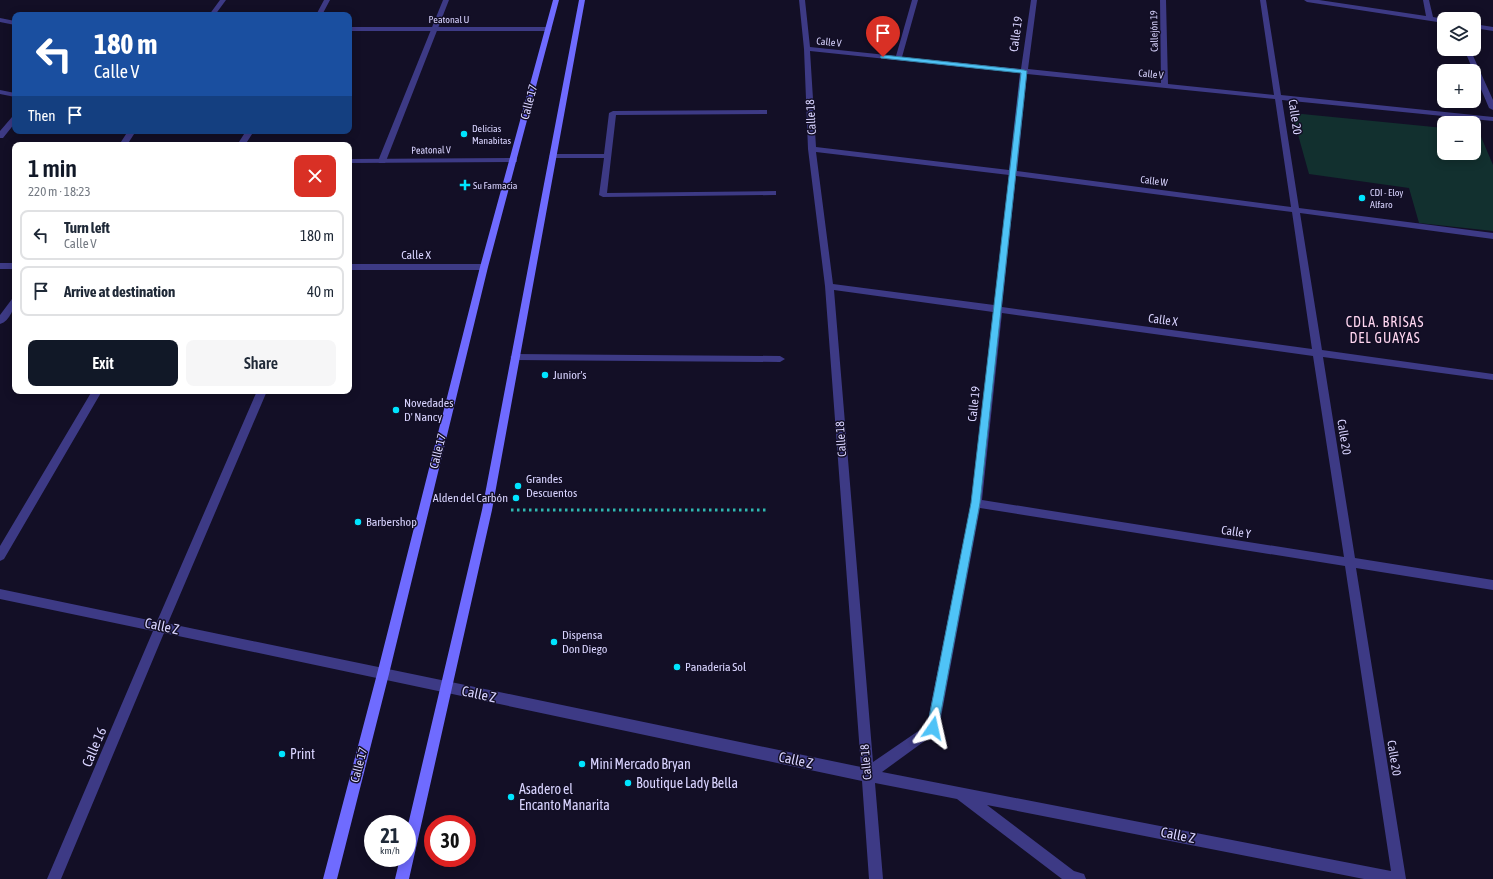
<!DOCTYPE html>
<html lang="en">
<head>
<meta charset="utf-8">
<style>
	:root { --surface:#fff; --page:#f6f6f7; --text:#1f2937; --muted:#747a83; --line:#e0e1e3; --accent:#111827 }
	body { margin:0; font-family:"Asap Condensed",sans-serif; background:var(--page); color:var(--text); height:100vh; display:flex; flex-direction:column; font-size:15px; white-space:nowrap }
	* { box-sizing:border-box; margin:0 }
	p { font-size:13px; color:var(--muted) }
	.icon { flex:none; width:22px; height:22px; fill:none; stroke:currentColor; stroke-width:2; stroke-linecap:round; stroke-linejoin:round }
	.map { position:relative; flex:1; overflow:hidden }
	.sheet { position:absolute; left:12px; top:142px; width:340px; height:252px; display:flex; flex-direction:column; background:var(--surface); border-radius:8px; box-shadow:0 2px 10px #0003 }
	.sheet>* { flex:none }
	.hud { position:absolute; left:12px; top:12px; width:340px; height:122px; border-radius:8px; box-shadow:0 2px 10px #0003; background:#1a4fa0; color:#fff; overflow:hidden }
	.controls { position:absolute; left:1437px; top:12px; display:grid; gap:8px }
	.controls a { display:grid; place-items:center; width:44px; height:44px; border-radius:8px; background:var(--surface); box-shadow:0 2px 10px #0003; font-size:20px }
	.speed { position:absolute; left:364px; top:815px; display:flex; gap:8px; font-size:20px; font-weight:700; text-align:center }
	.speed>* { display:grid; place-content:center; width:52px; height:52px; border-radius:50%; background:var(--surface); box-shadow:0 2px 10px #0003; line-height:1 }
	.speed small { font-size:10px; font-weight:400 }
	.speed .limit { border:6px solid #d22; background:#fff; color:#111 }
	.pin { position:absolute; display:grid; place-items:center; width:34px; height:34px; color:#fff; margin:-41px -17px; border-radius:50% 50% 50% 0; rotate:-45deg; box-shadow:0 0 4px #0007 }
	.pin .icon { rotate:45deg }
	.me { position:absolute; width:44px; margin:-22px; rotate:11deg; stroke-linejoin:round; filter:drop-shadow(0 0 3px #0008) }
	.turn { display:flex; align-items:center; gap:14px; height:84px; padding:0 16px; font-size:18px }
	.turn .icon { width:52px; height:52px; stroke-width:2.5 }
	.turn b { display:block; font-size:28px; line-height:34px }
	.then { display:flex; align-items:center; height:38px; padding:0 16px; background:#0003; gap:8px; font-size:15px }
	.round { display:grid; place-items:center; flex:none; width:42px; height:42px; border-radius:8px; background:var(--page) }
	.overview { display:flex; align-items:center; justify-content:space-between; height:68px; padding:0 16px }
	h1 { font-size:24px; font-weight:600; line-height:30px; color:var(--accent) }
	.primary-button { display:flex; gap:8px; margin-top:auto; padding:8px 16px }
	.primary-button a { flex:1; height:46px; border-radius:8px; background:var(--accent); color:#fff; font-size:16px; font-weight:600; line-height:46px; text-align:center }
	.primary-button a+a { background:var(--page); color:var(--text) }
	ul { padding:0; list-style:none }
	li { display:flex; align-items:center; gap:12px; height:50px; margin:0 8px 6px; padding:0 8px; border:2px solid var(--line); border-radius:8px }
	li div { flex:1 }
	li b { display:block; font-size:15px }
	li em { font-style:normal }
	.map>svg:first-child { display:block }
	.green { fill:#12302f }
	.lines { fill:none; stroke-linecap:round; stroke-linejoin:round }
	.path { stroke:#2fb8b0; stroke-width:3; stroke-dasharray:2.5 3.5; stroke-linecap:butt }
	.lane { fill:#3d3a85; fill-rule:evenodd }
	.street { fill:#3d3a85; fill-rule:evenodd }
	.secondary { fill:#6f6bff; fill-rule:evenodd }
	.route { fill:#4fc3f7; stroke:#337fa1 }
	.poi-dot { fill:#00e5ff; stroke:#130f26; stroke-width:1.5 }
	.labels { text-anchor:middle; dominant-baseline:central; stroke-width:3; stroke-linejoin:round; paint-order:stroke }
	.far-street-label { font-size:10px; fill:#d9d4ff; stroke:#130f26 }
	.far-poi-label { font-size:10px; fill:#d9d4ff; stroke:#130f26; text-anchor:start }
	.street-label { font-size:12px; fill:#d9d4ff; stroke:#130f26 }
	.poi-label { font-size:12px; fill:#d9d4ff; stroke:#130f26; text-anchor:start }
	.quarter-label { font-size:14px; letter-spacing:1px; fill:#ffd6f0; stroke:#130f26 }
	.near-street-label { font-size:14px; fill:#d9d4ff; stroke:#130f26 }
	.near-poi-label { font-size:14px; fill:#d9d4ff; stroke:#130f26; text-anchor:start }
</style>
</head>
<body>
<div class="map">
<svg width="1493" height="879" viewBox="0 0 1493 879">
	<rect width="100%" height="100%" fill="#130f26"/>
	<path class="green" d="M1292 113 1444 128V153H1474V131L1479 132 1493 165V231L1419 223 1409 188 1309 174Z"/>
	<g class="lines">
		<path class="path" d="M511 510H767"/>
		<path class="lane" d="M324 0H330L322 15H316Z
			M443 0H449L386 161 385 163H379L378 161Z
			M246 131H254L245 145H237Z
			M92 391H102L4 559 0 561V546Z
			M257 391H267L165 630 161 631 157 630 155 626Z"/>
		<path class="street" d="M220 0H226L215 15H209Z
			M799 0H805L810 47 896 56 912 0H918L902 57 1021 69 1031 0H1037L1028 69 1161 83 1160 0H1166L1168 84 1274 95 1260 0H1266L1281 95 1493 117V121L1282 100 1299 208 1493 233V239L1300 213 1322 350 1493 374V380L1323 357 1355 558 1493 580V590L1356 568 1406 879H1364L987 805 1074 871 1084 874 1086 879H1062L957 799 875 783 883 879H869L862 781 164 633 61 879H47L153 631 0 599V589L158 622 161 621 166 623 861 767 825 286 808 149 804 49ZM810 51 1020 73 1009 170 816 147ZM1027 74 1275 99 1291 207 1017 171ZM816 152 1009 175 994 305 833 284ZM1016 176 1292 212 1312 349 1002 307ZM834 290 993 312 971 503 927 725 873 762ZM1002 313 1313 356 1344 557 982 500ZM980 508 1345 566 1391 871 882 772 937 732 939 728Z
			M1304 0H1319L1426 16 1423 0H1429L1433 17 1444 19V23L1307 2Z
			M0 18 15 21V25L0 22Z
			M1474 24 1493 27V31L1474 28Z
			M349 27H549L552 29 549 31H349Z
			M1464 49H1470L1493 100V110L1489 108Z
			M0 90 15 93V97L0 94Z
			M764 110H767V114L616 115 607 193 776 191V195H773L603 197 599 195 604 158H553L549 156 553 154H604L609 113 613 111Z
			M12 117H15V123L3 138H0V131Z
			M128 131H136L127 145H119Z
			M514 158H517V162L349 163V159Z
			M0 263H15V269H0Z
			M349 264H484L488 267 484 270H349Z
			M15 298C15 307 10 321 0 324V315L12 299Z
			M515 354 780 356 785 359 780 362 515 360 510 357Z"/>
		<path class="secondary" d="M553 0H559L488 267 389 674 337 879H323L377 674 480 267Z
			M579 0H585L492 510 409 879H395L400 858H407V829L482 510Z"/>
	</g>
	<path class="route" d="M883 55 1024 70 1027 71 980 503 938 728 937 732 933 734 929 732 927 728 971 503 1021 73 881 58 880 57Z"/>
	<g class="poi-dot">
		<circle cx="464" cy="134" r="4"/>
		<path d="M463 179h4v4h4v4h-4v4h-4v-4h-4v-4h4z"/>
		<circle cx="1362" cy="198" r="4"/>
		<circle cx="545" cy="375" r="4"/>
		<circle cx="396" cy="410" r="4"/>
		<circle cx="518" cy="486" r="4"/>
		<circle cx="516" cy="498" r="4"/>
		<circle cx="358" cy="522" r="4"/>
		<circle cx="554" cy="642" r="4"/>
		<circle cx="677" cy="667" r="4"/>
		<circle cx="282" cy="754" r="4"/>
		<circle cx="582" cy="764" r="4"/>
		<circle cx="628" cy="783" r="4"/>
		<circle cx="511" cy="797" r="4"/>
	</g>
	<g class="labels">
		<g class="far-street-label">
			<text x="449" y="19">Peatonal U</text>
			<text transform="translate(1154 31) rotate(-91)">Callejón 19</text>
			<text transform="translate(829 42) rotate(6)">Calle V</text>
			<text transform="translate(1151 74) rotate(6)">Calle V</text>
			<text transform="translate(431 150) rotate(-1)">Peatonal V</text>
			<text transform="translate(1154 181) rotate(7)">Calle W</text>
		</g>
		<g class="far-poi-label">
			<text x="472" y="128">Delicias<tspan x="472" dy="12">Manabitas</tspan></text>
			<text x="473" y="185">Su Farmacia</text>
			<text x="1370" y="192">CDI - Eloy<tspan x="1370" dy="12">Alfaro</tspan></text>
		</g>
		<g class="street-label">
			<text transform="translate(1016 34) rotate(-82)">Calle 19</text>
			<text transform="translate(529 102) rotate(-75)">Calle 17</text>
			<text transform="translate(811 117) rotate(-93)">Calle 18</text>
			<text transform="translate(1295 117) rotate(82)">Calle 20</text>
			<text x="416" y="255">Calle X</text>
			<text transform="translate(1163 320) rotate(8)">Calle X</text>
			<text transform="translate(974 404) rotate(-84)">Calle 19</text>
			<text transform="translate(1344 437) rotate(81)">Calle 20</text>
			<text transform="translate(841 439) rotate(-94)">Calle 18</text>
			<text transform="translate(438 451) rotate(-76)">Calle 17</text>
			<text transform="translate(1236 532) rotate(9)">Calle Y</text>
			<text transform="translate(1394 758) rotate(81)">Calle 20</text>
			<text transform="translate(866 762) rotate(-95)">Calle 18</text>
			<text transform="translate(359 765) rotate(-75)">Calle 17</text>
		</g>
		<g class="poi-label">
			<text x="553" y="375">Junior's</text>
			<text x="404" y="403">Novedades<tspan x="404" dy="14">D' Nancy</tspan></text>
			<text x="526" y="479">Grandes<tspan x="526" dy="14">Descuentos</tspan></text>
			<text x="508" y="498" text-anchor="end">Alden del Carbón</text>
			<text x="366" y="522">Barbershop</text>
			<text x="562" y="635">Dispensa<tspan x="562" dy="14">Don Diego</tspan></text>
			<text x="685" y="667">Panadería Sol</text>
		</g>
		<g class="quarter-label">
			<text x="1385" y="322">CDLA. BRISAS<tspan x="1385" dy="16">DEL GUAYAS</tspan></text>
		</g>
		<g class="near-street-label">
			<text transform="translate(162 626) rotate(12)">Calle Z</text>
			<text transform="translate(479 694) rotate(12)">Calle Z</text>
			<text transform="translate(94 747) rotate(-67)">Calle 16</text>
			<text transform="translate(796 760) rotate(12)">Calle Z</text>
			<text transform="translate(1178 835) rotate(11)">Calle Z</text>
		</g>
		<g class="near-poi-label">
			<text x="290" y="754">Print</text>
			<text x="590" y="764">Mini Mercado Bryan</text>
			<text x="636" y="783">Boutique Lady Bella</text>
			<text x="519" y="789">Asadero el<tspan x="519" dy="16">Encanto Manarita</tspan></text>
		</g>
	</g>
</svg>
<div class="controls">
<a><svg class="icon" aria-label="layers" viewBox="0 0 24 24"><path d="M12 4l9 5-9 5-9-5zM3 14l9 5 9-5"/></svg></a>
<a>+</a>
<a>−</a>
</div>
<div class="speed"><div>21<small>km/h</small></div><div class="limit">30</div></div>
<div class="pin" style="left:883px;top:57px;background:#d93025"><svg class="icon" aria-label="arrive" viewBox="0 0 24 24"><path d="M6 21V4h12l-3 4 3 4H6"/></svg></div>
<svg class="me" style="left:933px;top:728px" viewBox="-20 -20 40 40"><path d="M0-17L14 15 0 8-14 15z" fill="#4fc3f7" stroke="#fff" stroke-width="4"/></svg>
<div class="hud">
<div class="turn"><svg class="icon" aria-label="left" viewBox="0 0 24 24"><path d="M17 20v-9H6M10 6l-5 5 5 5"/></svg><div><b>180 m</b>Calle V</div></div>
<div class="then">Then<svg class="icon" aria-label="arrive" viewBox="0 0 24 24"><path d="M6 21V4h12l-3 4 3 4H6"/></svg></div>
</div>
<section class="sheet">
<div class="overview"><div><h1>1 min</h1><p>220 m · 18:23</p></div><a class="round" style="background:#d93025;color:#fff"><svg class="icon" aria-label="close" viewBox="0 0 24 24"><path d="M6 6l12 12M18 6L6 18"/></svg></a></div>
<ul>
<li><svg class="icon" aria-label="left" viewBox="0 0 24 24"><path d="M17 20v-9H6M10 6l-5 5 5 5"/></svg><div><b>Turn left</b><p>Calle V</p></div><em>180 m</em></li>
<li><svg class="icon" aria-label="arrive" viewBox="0 0 24 24"><path d="M6 21V4h12l-3 4 3 4H6"/></svg><div><b>Arrive at destination</b></div><em>40 m</em></li>
</ul>
<div class="primary-button"><a>Exit</a><a>Share</a></div>
</section>
</div>
</body>
</html>
